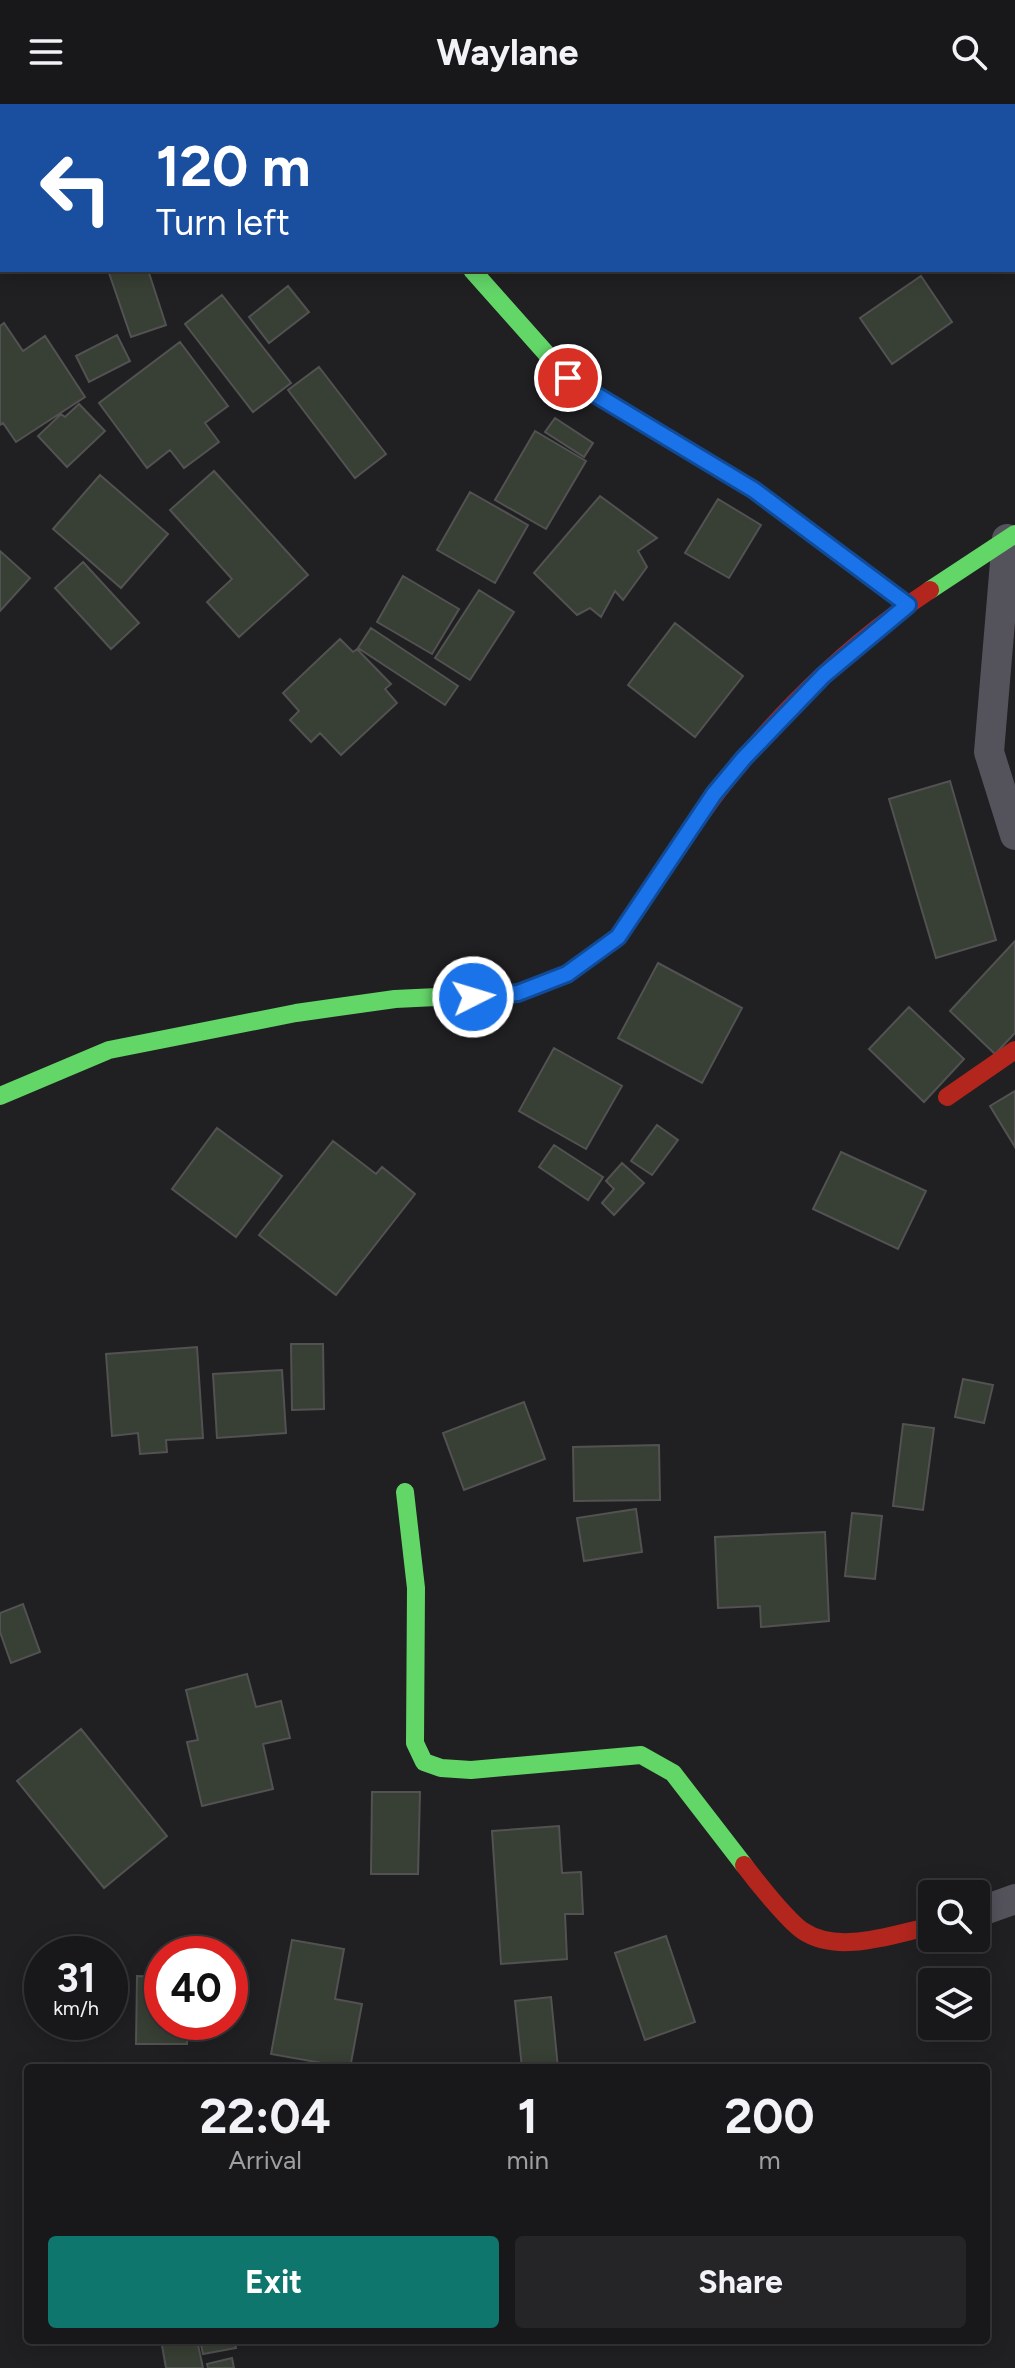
<!DOCTYPE html>
<html lang="en">
<head>
<meta charset="utf-8">
<style>
	:root { --surface:#18171a; --page:#252427; --text:#f1f3f6; --muted:#9f9fa2; --line:#363639; --accent:#0f766e }
	body { margin:0; font-family:Figtree,sans-serif; background:var(--page); color:var(--text); height:100vh; display:flex; flex-direction:column; font-size:30px; white-space:nowrap }
	* { box-sizing:border-box; margin:0 }
	p { font-size:26px; color:var(--muted) }
	.icon { flex:none; width:44px; height:44px; fill:none; stroke:currentColor; stroke-width:2; stroke-linecap:round; stroke-linejoin:round }
	.map { position:relative; flex:1; overflow:hidden }
	.panel { position:absolute; left:24px; top:1960px; width:966px; height:280px; display:flex; flex-direction:column; background:var(--surface); border-radius:8px; box-shadow:0 4px 20px #0003,0 0 0 2px var(--line) }
	.panel>* { flex:none }
	.guide { position:absolute; left:0px; top:0px; width:1016px; height:168px; box-shadow:0 4px 20px #0003,0 0 0 2px var(--line); background:#1a4fa0; color:#fff; overflow:hidden }
	.fabs { position:absolute; left:918px; top:1776px; display:grid; gap:16px }
	.fabs a { display:grid; place-items:center; width:72px; height:72px; border-radius:8px; background:var(--surface); box-shadow:0 4px 20px #0003,0 0 0 2px var(--line); font-size:40px }
	.speed { position:absolute; left:24px; top:1832px; display:flex; gap:16px; font-size:40px; font-weight:700; text-align:center }
	.speed>* { display:grid; place-content:center; width:104px; height:104px; border-radius:50%; background:var(--surface); box-shadow:0 4px 20px #0003,0 0 0 2px var(--line); line-height:1 }
	.speed small { font-size:20px; font-weight:400 }
	.speed .limit { border:12px solid #d22; background:#fff; color:#111 }
	.pin { position:absolute; display:grid; place-items:center; width:68px; height:68px; color:#fff; margin:-34px; border:4px solid #fff; border-radius:50%; box-shadow:0 2px 8px #0007 }
	.me { position:absolute; width:88px; margin:-44px; rotate:85deg; stroke-linejoin:round; filter:drop-shadow(0 0 6px #0008) }
	.turn { display:flex; align-items:center; gap:28px; height:168px; padding:0 24px; font-size:36px }
	.turn .icon { width:104px; height:104px; stroke-width:2.5 }
	.turn b { display:block; font-size:56px; line-height:68px }
	.eta { display:flex; justify-content:space-evenly; align-items:center; height:136px; text-align:center }
	.eta b { font-size:48px; font-weight:700; line-height:56px }
	.button { display:flex; gap:16px; margin-top:auto; padding:16px 24px }
	.button a { flex:1; height:92px; border-radius:8px; background:var(--accent); color:#fff; font-size:32px; font-weight:700; line-height:92px; text-align:center }
	.button a+a { background:var(--page); color:var(--text) }
	header { display:flex; justify-content:space-between; align-items:center; height:104px; padding:0 24px; background:var(--surface); font-size:36px; font-weight:700 }
	.map>svg:first-child { display:block }
	.building { fill:#383f34; stroke:#525252; stroke-width:2 }
	.lines { fill:none; stroke-linecap:round; stroke-linejoin:round }
	.street { stroke:#54525b; stroke-width:30 }
	.fast { stroke:#63d668; stroke-width:18 }
	.jam { stroke:#b3261e; stroke-width:18 }
	.route-casing { stroke:#114b97; stroke-width:20 }
	.route { stroke:#1a73e8; stroke-width:14 }
</style>
</head>
<body>
<header><svg class="icon" aria-label="menu" viewBox="0 0 24 24"><path d="M4 6h16M4 12h16M4 18h16"/></svg>Waylane<svg class="icon" aria-label="search" viewBox="0 0 24 24"><circle cx="10" cy="10" r="6"/><path d="M15 15l6 6"/></svg></header>
<div class="map">
<svg width="1015" height="2264" viewBox="0 0 1015 2264">
	<rect width="100%" height="100%" fill="#201f22"/>
	<path class="building" d="M0 54H2L0 113Z
		M108 166H148L166 221 131 233Z
		M921 172 952 218 892 260 860 214Z
		M288 182 309 208 269 239 249 213Z
		M222 191 291 279 253 308 185 220Z
		M4 219 23 247 45 232 85 293 16 338 3 319 0 321V222Z
		M117 231 130 257 89 278 76 252Z
		M180 238 228 302 205 319 219 338 184 364 170 346 147 364 99 299Z
		M319 263 386 350 355 374 288 286Z
		M79 300 105 327 67 363 38 332 61 310 65 313Z
		M555 314 593 339 584 353 545 328Z
		M535 327 586 357 546 425 495 396Z
		M214 367 308 471 239 533 207 498 232 475 170 406Z
		M100 371 168 430 121 484 53 425Z
		M470 388 528 421 495 479 437 446Z
		M600 392 657 434 638 447 647 463 623 496 615 487 601 513 590 504 577 511 534 469Z
		M718 395 761 421 729 474 685 449Z
		M0 447 30 474 0 507Z
		M83 458 139 519 111 545 55 484Z
		M403 472 459 505 432 550 377 518Z
		M479 486 514 508 470 576 435 554Z
		M675 519 743 572 695 633 628 581Z
		M371 524 458 582 445 601 358 544Z
		M340 535 353 548 357 545 391 580 385 585 397 599 341 651 320 629 311 638 290 616 299 607 283 589Z
		M950 677 996 836 936 854 889 695Z
		M1015 837V929L995 950 950 907Z
		M658 859 742 904 702 979 618 934Z
		M909 903 964 955 924 998 869 945Z
		M554 944 622 982 586 1045 519 1007Z
		M1015 987V1043L990 1002Z
		M657 1021 678 1036 652 1071 631 1057Z
		M217 1024 282 1072 236 1133 172 1085Z
		M333 1037 376 1070 382 1063 415 1090 336 1191 259 1131Z
		M554 1041 603 1073 588 1096 539 1063Z
		M841 1048 926 1087 898 1145 813 1105Z
		M622 1059 644 1079 614 1111 602 1099 614 1085 606 1077Z
		M291 1240H323L324 1305 292 1306Z
		M197 1243 203 1334 166 1336 167 1348 140 1350 138 1329 112 1332 106 1250Z
		M282 1266 286 1329 217 1334 213 1270Z
		M963 1275 993 1281 984 1319 955 1313Z
		M524 1298 545 1355 464 1386 443 1329Z
		M903 1320 934 1324 923 1406 893 1402Z
		M659 1341 660 1396 574 1397 573 1343Z
		M636 1405 642 1448 584 1457 577 1414Z
		M852 1409 882 1412 875 1475 845 1472Z
		M825 1428 829 1517 761 1523 760 1502 718 1504 715 1433Z
		M23 1500 40 1548 11 1559 0 1528V1509Z
		M247 1570 256 1603 281 1597 290 1634 263 1640 273 1685 202 1702 187 1638 198 1636 186 1586Z
		M81 1625 167 1732 104 1784 17 1677Z
		M372 1688H420L418 1770H371Z
		M559 1722 562 1769 581 1768 583 1810H565L567 1855 501 1860 492 1727Z
		M666 1832 695 1918 645 1936 615 1849Z
		M292 1836 344 1845 335 1895 362 1900 350 1964 271 1950Z
		M137 1872 162 1873V1918H187V1940H136Z
		M551 1893 558 1964H522L515 1897Z
		M161 2236H197L203 2264H166Z
		M200 2236H234L236 2244 203 2250Z
		M232 2254 234 2264H208L207 2260Z"/>
	<g class="lines">
		<path class="street" d="M378 0V2
			M0 22 2 21
			M1007 435 989 648 1015 731
			M976 1809 1015 1795"/>
		<path class="fast" d="M472 166 568 274 754 386 908 501
			M930 486 1015 430
			M0 992 109 946 296 909 395 895 518 889 567 870 618 833 684 735
			M405 1388 416 1484 415 1639 424 1658 441 1664 471 1666 641 1651 673 1669 744 1761"/>
		<path class="jam" d="M684 735C748 639 833 550 930 486
			M947 993 1015 946
			M744 1761C756 1777 788 1817 803 1827 839 1851 893 1830 932 1822"/>
	</g>
	<g class="lines">
		<defs>
			<path id="route" d="M473 893 518 889 567 870 618 833 714 690 744 654 824 571 908 501 754 386 568 274"/>
		</defs>
		<use href="#route" class="route-casing"/>
		<use href="#route" class="route"/>
	</g>
</svg>
<div class="fabs">
<a><svg class="icon" aria-label="search" viewBox="0 0 24 24"><circle cx="10" cy="10" r="6"/><path d="M15 15l6 6"/></svg></a>
<a><svg class="icon" aria-label="layers" viewBox="0 0 24 24"><path d="M12 4l9 5-9 5-9-5zM3 14l9 5 9-5"/></svg></a>
</div>
<div class="speed"><div>31<small>km/h</small></div><div class="limit">40</div></div>
<div class="pin" style="left:568px;top:274px;background:#d93025"><svg class="icon" aria-label="arrive" viewBox="0 0 24 24"><path d="M6 21V4h12l-3 4 3 4H6"/></svg></div>
<svg class="me" style="left:473px;top:893px" viewBox="-20 -20 40 40"><circle r="17" fill="#1a73e8" stroke="#fff" stroke-width="3"/><path d="M0-11L8 9 0 5-8 9z" fill="#fff"/></svg>
<div class="guide">
<div class="turn"><svg class="icon" aria-label="left" viewBox="0 0 24 24"><path d="M17 20v-9H6M10 6l-5 5 5 5"/></svg><div><b>120 m</b>Turn left</div></div>
</div>
<section class="panel">
<div class="eta">
<div><b>22:04</b><p>Arrival</p></div>
<div><b>1</b><p>min</p></div>
<div><b>200</b><p>m</p></div>
</div>
<div class="button"><a>Exit</a><a>Share</a></div>
</section>
</div>
</body>
</html>
